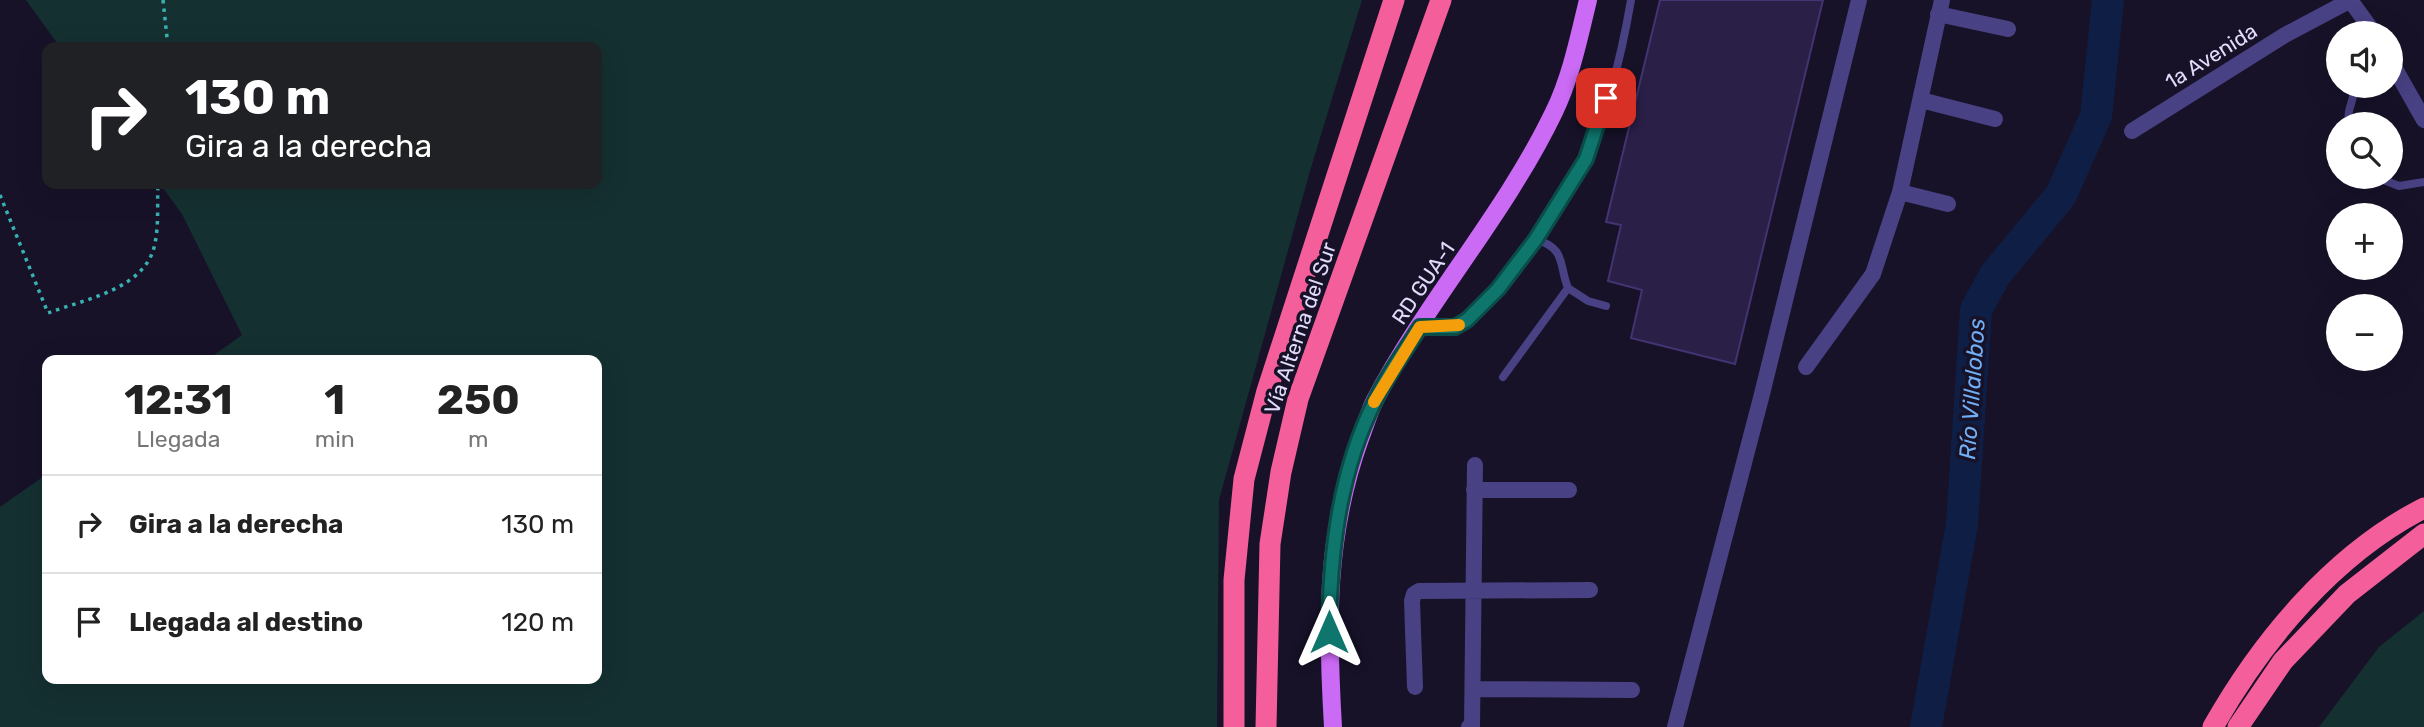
<!DOCTYPE html>
<html lang="es">
<head>
<meta charset="utf-8">
<style>
	:root { --surface:#fff; --page:#f2f2f2; --text:#222; --muted:#767676; --line:#e0e0e0 }
	body { margin:0; font-family:Rubik,sans-serif; background:var(--page); color:var(--text); height:100vh; display:flex; flex-direction:column; font-size:26px; white-space:nowrap }
	* { box-sizing:border-box; margin:0 }
	p { font-size:23px; color:var(--muted) }
	.icon { flex:none; width:38px; height:38px; fill:none; stroke:currentColor; stroke-width:2; stroke-linecap:round; stroke-linejoin:round }
	.map { position:relative; flex:1; overflow:hidden }
	.details { position:absolute; left:42px; top:355px; width:560px; height:329px; display:flex; flex-direction:column; background:var(--surface); border-radius:14px; box-shadow:0 7px 28px #0002 }
	.details>* { flex:none }
	.guide { position:absolute; left:42px; top:42px; width:560px; height:147px; border-radius:14px; box-shadow:0 7px 28px #0002; background:#202124; color:#fff; overflow:hidden }
	.controls { position:absolute; left:2326px; top:21px; display:grid; gap:14px }
	.controls a { display:grid; place-items:center; width:77px; height:77px; border-radius:50%; background:var(--surface); box-shadow:0 7px 28px #0002; font-size:35px }
	.pin { position:absolute; display:grid; place-items:center; width:60px; height:60px; color:#fff; margin:-30px; border-radius:14px; box-shadow:0 4px 10px #0006 }
	.me { position:absolute; width:77px; margin:-38px; rotate:0deg; stroke-linejoin:round; filter:drop-shadow(0 0 5px #0008) }
	.turn { display:flex; align-items:center; gap:24px; height:147px; padding:0 28px; font-size:32px }
	.turn .icon { width:91px; height:91px; stroke-width:2.5 }
	.turn b { display:block; font-size:49px; line-height:60px }
	.eta { display:flex; justify-content:space-evenly; align-items:center; height:119px; text-align:center }
	.eta b { font-size:42px; font-weight:700; line-height:49px }
	ul { padding:0; list-style:none }
	li { display:flex; align-items:center; gap:21px; height:98px; padding:0 28px; border-top:2px solid var(--line) }
	li div { flex:1 }
	li b { display:block; font-size:26px }
	li em { font-style:normal }
	.map>svg:first-child { display:block }
	.green { fill:#153031 }
	.lines { fill:none; stroke-linecap:round; stroke-linejoin:round }
	.river { stroke:#0f1e44; stroke-width:32 }
	.building { fill:#2a1f47; stroke:#443372; stroke-width:2 }
	.path { stroke:#39b1b2; stroke-width:3.5; stroke-dasharray:3.5 5; stroke-linecap:butt }
	.lane { stroke:#484183; stroke-width:8 }
	.street { stroke:#484183; stroke-width:16 }
	.primary { stroke:#cb6af4; stroke-width:18 }
	.highway { stroke:#f45f9b; stroke-width:21 }
	.route-casing { stroke:#0a4d48; stroke-width:18 }
	.route { stroke:#0f766e; stroke-width:12 }
	.slow { stroke:#f59e0b; stroke-width:12 }
	.labels { text-anchor:middle; dominant-baseline:central; stroke-width:7; stroke-linejoin:round; paint-order:stroke }
	.street-label { font-size:21px; fill:#e1dbfc; stroke:#171228 }
	.water-label { font-size:23px; font-style:italic; fill:#71aef5; stroke:#171228 }
</style>
</head>
<body>
<div class="map">
<svg width="2424" height="727" viewBox="0 0 2424 727">
	<rect width="100%" height="100%" fill="#171228"/>
	<path class="green" d="M26 0H1362L1310 171 1219 500 1217 727H0V507L47 474V679H597V360H207L242 335 182 214 160 184H597V47H60Z
		M2424 611V727H2319L2379 647Z"/>
	<g class="lines">
		<path class="river" d="M1926 727 1962 524 1976 310 1995 275 2061 195 2096 116 2108 0"/>
	</g>
	<path class="building" d="M1660 0H1823L1735 364 1631 338 1642 290 1608 281 1621 225 1606 222Z"/>
	<g class="lines">
		<path class="path" d="M163 0 168 47
			M0 195 48 313C85 299 147 289 155 243 159 224 157 203 158 184"/>
		<path class="lane" d="M2348 124 2349 111 2356 86
			M2376 177 2399 186 2424 182
			M1536 239C1567 250 1558 263 1568 288L1588 301 1606 306
			M1420 327C1431 327 1446 330 1457 326 1494 311 1568 197 1586 158 1608 110 1622 53 1631 0
			M1503 377 1568 288"/>
		<path class="street" d="M2350 0 2374 33
			M1938 14 2008 29
			M2390 60 2424 120
			M1921 100 1995 119
			M2132 131 2285 35 2351 0
			M1900 192 1948 204
			M1806 367 1873 274 1900 192 1942 0
			M1474 490H1569
			M1415 687 1412 601 1414 594 1419 591 1590 590
			M1474 689 1632 690
			M1469 727H1472L1475 465
			M1675 727 1762 394 1859 0"/>
		<path class="primary" d="M1333 727C1327 626 1325 536 1360 439 1365 426 1369 412 1375 400 1428 299 1505 214 1554 112 1571 77 1579 37 1588 0"/>
		<path class="highway" d="M1234 727V580L1244 479 1267 391 1394 0
			M1266 727 1270 544 1281 472 1298 399 1441 0
			M2213 727C2262 640 2334 554 2424 508
			M2238 727 2283 661 2347 594 2424 534"/>
	</g>
	<g class="lines">
		<defs>
			<path id="route" d="M1329 632C1330 553 1339 472 1375 401 1387 375 1405 351 1420 327H1455L1467 320 1498 289 1536 239 1586 159 1606 98"/>
		</defs>
		<use href="#route" class="route-casing"/>
		<use href="#route" class="route"/>
		<path class="slow" d="M1374 402 1420 327 1459 325"/>
	</g>
	<g class="labels">
		<g class="street-label">
			<text transform="translate(2211 56) rotate(-32)">1a Avenida</text>
			<text transform="translate(1423 283) rotate(-56)">RD GUA-1</text>
			<text transform="translate(1300 328) rotate(-71)">Vía Alterna del Sur</text>
		</g>
		<g class="water-label">
			<text transform="translate(1972 389) rotate(-86)">Río Villalobos</text>
		</g>
	</g>
</svg>
<div class="controls">
<a><svg class="icon" aria-label="sound" viewBox="0 0 24 24"><path d="M4 9h4l5-4v14l-5-4H4zM17 9q2 3 0 6"/></svg></a>
<a><svg class="icon" aria-label="search" viewBox="0 0 24 24"><circle cx="10" cy="10" r="6"/><path d="M15 15l6 6"/></svg></a>
<a>+</a>
<a>−</a>
</div>
<div class="pin" style="left:1606px;top:98px;background:#d93025"><svg class="icon" aria-label="arrive" viewBox="0 0 24 24"><path d="M6 21V4h12l-3 4 3 4H6"/></svg></div>
<svg class="me" style="left:1329px;top:632px" viewBox="-20 -20 40 40"><path d="M0-17L14 15 0 8-14 15z" fill="#0f766e" stroke="#fff" stroke-width="4"/></svg>
<div class="guide">
<div class="turn"><svg class="icon" aria-label="right" viewBox="0 0 24 24"><path d="M7 20v-9h11M14 6l5 5-5 5"/></svg><div><b>130 m</b>Gira a la derecha</div></div>
</div>
<section class="details">
<div class="eta">
<div><b>12:31</b><p>Llegada</p></div>
<div><b>1</b><p>min</p></div>
<div><b>250</b><p>m</p></div>
</div>
<ul>
<li><svg class="icon" aria-label="right" viewBox="0 0 24 24"><path d="M7 20v-9h11M14 6l5 5-5 5"/></svg><div><b>Gira a la derecha</b></div><em>130 m</em></li>
<li><svg class="icon" aria-label="arrive" viewBox="0 0 24 24"><path d="M6 21V4h12l-3 4 3 4H6"/></svg><div><b>Llegada al destino</b></div><em>120 m</em></li>
</ul>
</section>
</div>
</body>
</html>
